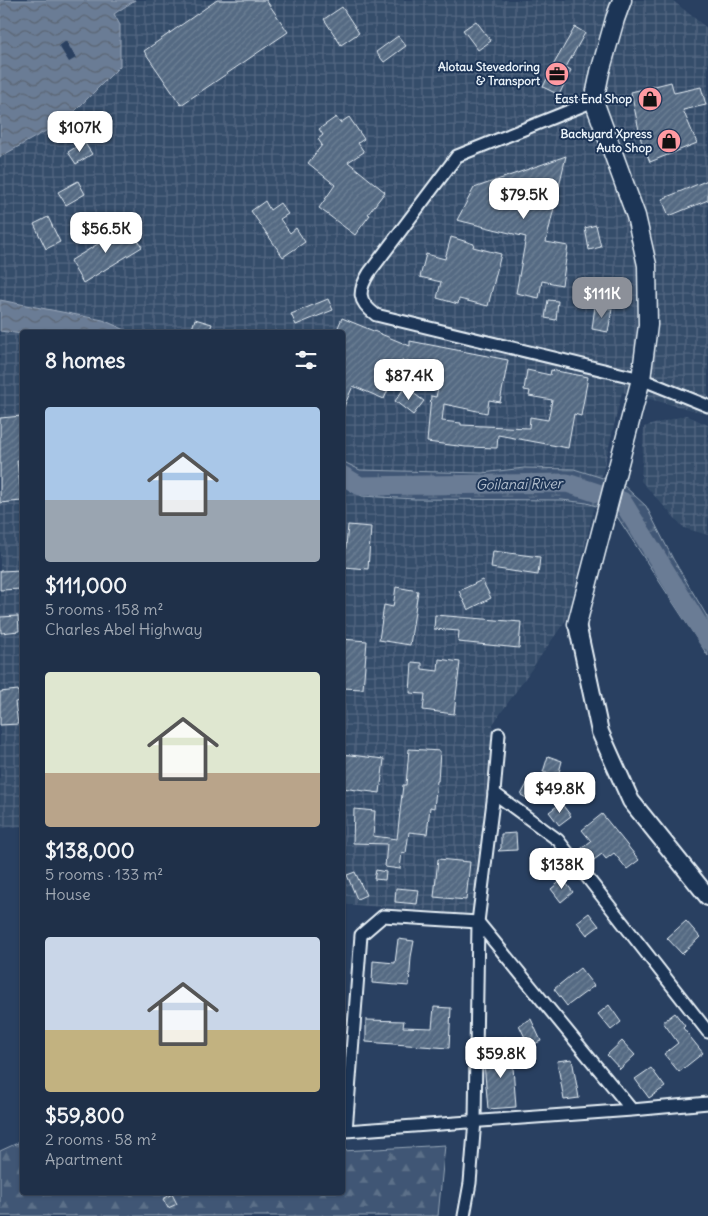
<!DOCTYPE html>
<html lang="en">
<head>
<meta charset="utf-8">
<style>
  :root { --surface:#1f3049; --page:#2c3c53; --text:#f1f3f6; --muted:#a1a9b4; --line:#3c4b61; --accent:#8c9099 }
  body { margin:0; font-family:Delius,sans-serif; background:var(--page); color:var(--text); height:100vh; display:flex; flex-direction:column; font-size:19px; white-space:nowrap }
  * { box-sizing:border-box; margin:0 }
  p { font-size:16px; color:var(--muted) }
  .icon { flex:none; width:28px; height:28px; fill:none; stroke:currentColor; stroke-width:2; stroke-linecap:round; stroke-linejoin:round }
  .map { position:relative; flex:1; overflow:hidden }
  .panel { position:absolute; left:20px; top:330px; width:325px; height:865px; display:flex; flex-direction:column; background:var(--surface); border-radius:5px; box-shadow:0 1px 4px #0004,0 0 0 1px var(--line) }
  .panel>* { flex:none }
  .price { position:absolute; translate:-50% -42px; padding:0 11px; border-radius:10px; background:#fff; color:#222; font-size:16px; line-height:32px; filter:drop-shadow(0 1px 2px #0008) }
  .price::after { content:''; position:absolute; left:50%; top:30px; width:15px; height:11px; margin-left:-8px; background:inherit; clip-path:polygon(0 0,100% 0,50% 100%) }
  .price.selected { background:var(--accent); color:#fff }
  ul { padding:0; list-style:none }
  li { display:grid; align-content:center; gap:10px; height:265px; padding:0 25px }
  li span { display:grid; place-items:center; height:155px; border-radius:5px; color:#555 }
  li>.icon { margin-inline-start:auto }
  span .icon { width:90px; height:90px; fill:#fffc; stroke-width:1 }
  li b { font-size:21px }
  h2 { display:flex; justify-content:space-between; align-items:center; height:60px; padding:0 25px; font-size:21px }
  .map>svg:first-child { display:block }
  .industrial { fill:url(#industrial-grid) }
  .forest { fill:url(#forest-firs); stroke:#94a4b6 }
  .wetland { fill:url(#wetland-marsh); stroke:#94a4b6 }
  .water { fill:url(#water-waves); stroke:#9dabbd }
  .pier { fill:#294061 }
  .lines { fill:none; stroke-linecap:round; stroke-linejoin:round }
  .river { stroke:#6b7c95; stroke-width:19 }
  .building { fill:url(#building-hatch); stroke:#e8f1f8 }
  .minor-casing { stroke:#e8f1f8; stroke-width:15 }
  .secondary-casing { stroke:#e8f1f8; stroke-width:20 }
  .primary-casing { stroke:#e8f1f8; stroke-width:21 }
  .minor { stroke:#1d3557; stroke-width:11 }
  .secondary { stroke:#1d3557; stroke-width:16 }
  .primary { stroke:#1d3557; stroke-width:18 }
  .labels { text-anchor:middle; stroke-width:4; stroke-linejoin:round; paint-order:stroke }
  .poi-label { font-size:12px; font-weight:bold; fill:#e8f1f8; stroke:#1d3557; text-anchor:end }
  .water-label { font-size:14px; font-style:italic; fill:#b6c2d0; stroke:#1d3557 }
</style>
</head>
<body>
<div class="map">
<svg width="708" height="1216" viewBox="0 0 708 1216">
  <defs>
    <pattern id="industrial-grid" width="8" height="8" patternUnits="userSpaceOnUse" patternTransform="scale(1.25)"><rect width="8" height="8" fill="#364d6b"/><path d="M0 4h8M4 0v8" fill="none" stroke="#536781"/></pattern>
    <pattern id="forest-firs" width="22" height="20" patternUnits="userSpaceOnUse" patternTransform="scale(1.25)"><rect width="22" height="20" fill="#415774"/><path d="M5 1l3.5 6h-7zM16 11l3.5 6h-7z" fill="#5c7089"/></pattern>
    <pattern id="wetland-marsh" width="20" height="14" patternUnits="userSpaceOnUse" patternTransform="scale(1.25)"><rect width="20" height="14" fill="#415774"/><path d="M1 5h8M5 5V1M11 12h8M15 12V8" fill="none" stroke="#5c7089"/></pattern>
    <pattern id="water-waves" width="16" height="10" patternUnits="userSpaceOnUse" patternTransform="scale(1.25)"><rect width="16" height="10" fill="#6b7c95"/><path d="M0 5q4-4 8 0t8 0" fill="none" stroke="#5a6573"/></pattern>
    <pattern id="building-hatch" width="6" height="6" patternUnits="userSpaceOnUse" patternTransform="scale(1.25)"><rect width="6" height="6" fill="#556a83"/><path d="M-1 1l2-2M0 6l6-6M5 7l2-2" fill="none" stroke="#6d8095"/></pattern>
  </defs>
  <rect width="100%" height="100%" fill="#294061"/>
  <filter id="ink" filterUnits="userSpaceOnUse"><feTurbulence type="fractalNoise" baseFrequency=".02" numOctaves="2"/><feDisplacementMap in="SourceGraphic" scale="10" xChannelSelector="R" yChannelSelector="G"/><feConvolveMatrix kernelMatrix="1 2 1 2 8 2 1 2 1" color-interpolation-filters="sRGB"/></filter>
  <g filter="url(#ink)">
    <g class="industrial">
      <path d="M135,0H672L708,29V414L622,392L568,617L493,724L473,914L343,904L342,332H22V826L0,828V157L67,119L114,14Z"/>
      <path d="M686,415L708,425V535L684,528L641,481L644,427Z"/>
    </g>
    <path class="forest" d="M22,1141V1192H342L343,1151L445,1145L438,1216H0V1151Z"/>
    <path class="wetland" d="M342,461L360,470L482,473L524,468L574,469L622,484L646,506L673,559L708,618V656L614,512L587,503L562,500L415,499L362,496L343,484Z"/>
    <g class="water">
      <path d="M0,0H135L114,14L120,25V66L67,119L0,157Z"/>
      <path d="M0,300L103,320L130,332H22V334L0,331Z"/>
    </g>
    <path class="pier" d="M66,41L76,58L69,62L59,46Z"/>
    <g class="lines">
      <path class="river" d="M342,475L360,486L567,483L622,501L708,640"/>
    </g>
    <g class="building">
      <path d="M217,0H266L288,32L181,105L144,51Z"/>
      <path d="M342,7L359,33L341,45L324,19Z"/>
      <path d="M476,21L491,41L478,50L463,30Z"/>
      <path d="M575,27L585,33L566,67L571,70L559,95L543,87L555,62Z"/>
      <path d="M398,36L406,46L384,62L376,52Z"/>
      <path d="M671,82L674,93L701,87L706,105L683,110L697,143L650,162L641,140L631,92Z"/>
      <path d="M336,117L340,123L349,117L364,139L358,143L364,152L348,162L385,192L368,214L370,215L355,235L319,208L335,185L308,163L322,145L318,139L323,135L319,129Z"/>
      <path d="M84,142L92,154L76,164L68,152Z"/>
      <path d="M566,156L546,242L568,246L562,285L542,281L539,298L516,293L526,237L457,220L474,188Z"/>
      <path d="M708,180V200L669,216L662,199Z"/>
      <path d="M78,181L85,194L66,205L58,192Z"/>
      <path d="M265,201L270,210L280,203L288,214L280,219L290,233L296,228L305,242L283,257L251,211Z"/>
      <path d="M48,217L60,242L46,249L34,224Z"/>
      <path d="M129,225L142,247L83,283L70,261Z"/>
      <path d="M596,225L601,247L589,250L585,228Z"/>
      <path d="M451,237L474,244L473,247L501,254L488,306L459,299L458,304L437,298L441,282L420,277L426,254L445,259Z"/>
      <path d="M328,299L333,310L296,325L291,314Z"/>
      <path d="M548,300L558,301L556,320L545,318Z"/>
      <path d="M595,306L612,309L608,332L592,329Z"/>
      <path d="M342,318L410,346V341L508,360L500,402L489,400L487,413L444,404L442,421L461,423V425L529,428L530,417L548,420L552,400L529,396L530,391L524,390L527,370L550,375L551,370L588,377L581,416L574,414L568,448L498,435L497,448L466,447L427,442L431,396L436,397L442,369L401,360L384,399L353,386L342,411V332H336Z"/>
      <path d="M195,319L212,324L209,332H191Z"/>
      <path d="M405,387L424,401L413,415L395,401Z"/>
      <path d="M22,416V461H17L22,501L0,503V418Z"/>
      <path d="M348,525L371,527L368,569L344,567Z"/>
      <path d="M493,551L540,557L538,575L491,568Z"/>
      <path d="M22,570V589L0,590V571Z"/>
      <path d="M482,580L491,598L468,610L459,591Z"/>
      <path d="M396,587L418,591L410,645L379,640L384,605L393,607Z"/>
      <path d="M435,615L521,622L519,648L458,642L459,631L434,629Z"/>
      <path d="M18,616L19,631L1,633L0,617Z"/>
      <path d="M342,639L367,641L363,689L342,688Z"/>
      <path d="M439,659L460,662L454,714L423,710L425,694L410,693L412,662L422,663V669L438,671Z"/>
      <path d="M18,690L20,701L15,702L18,724L0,725V692Z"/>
      <path d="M409,749L440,751L438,781H437L434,808L430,807L427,834L409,832L406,853L402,852L400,869L385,867L387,844L353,843L354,809L375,811L373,836L397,839L403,785H406Z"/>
      <path d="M342,754L384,759L380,793L342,788Z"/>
      <path d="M548,756L562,761L558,776L543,772Z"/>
      <path d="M528,782L543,790L535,803L521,795Z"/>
      <path d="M561,803L571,816L559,825L549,812Z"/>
      <path d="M602,814L639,860L627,869L614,853L606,859L602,854L587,865L577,852L591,841L582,830Z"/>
      <path d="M516,833L517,850L498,851L501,848V834Z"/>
      <path d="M438,859L470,862L466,900L434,897Z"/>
      <path d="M376,870L386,872L385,880L374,879Z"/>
      <path d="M355,872L366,895L357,899L347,875Z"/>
      <path d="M563,879L573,892L561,902L551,889Z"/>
      <path d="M396,888L419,890L417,904L395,902Z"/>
      <path d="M589,913L599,926L587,935L577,922Z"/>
      <path d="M686,921L700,937L682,954L667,938Z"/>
      <path d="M398,939L414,941L411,957L409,986L372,983L373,961L395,963Z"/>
      <path d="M580,968L594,986L567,1006L554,989Z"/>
      <path d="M609,1005L621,1022L611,1030L598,1014Z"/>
      <path d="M434,1007L451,1008L449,1048L366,1042V1020L404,1021L403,1027L432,1028Z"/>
      <path d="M675,1013L685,1026L683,1028L703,1053L679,1072L664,1054L678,1043L663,1022Z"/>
      <path d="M531,1019L541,1041L529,1046L519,1025Z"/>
      <path d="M506,1037L512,1054L516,1107L488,1109L484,1063L501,1061L495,1041Z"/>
      <path d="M622,1041L635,1055L620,1069L607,1055Z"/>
      <path d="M572,1059L579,1098L564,1100L557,1061Z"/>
      <path d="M651,1068L665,1087L649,1098L635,1079Z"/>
      <path d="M172,1194L177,1204L168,1208L163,1199Z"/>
    </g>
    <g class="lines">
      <g class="minor-casing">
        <g id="minor">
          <path d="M594,101L457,156L369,273C358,291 357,301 376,315L641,379L708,406"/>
          <path d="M494,793L558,840L708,1032"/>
          <path d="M632,1110L478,922L383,916L361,935L346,1131L632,1110L708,1103"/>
          <path d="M464,1216L470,1183L475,1120L478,922L494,793L499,734"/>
        </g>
      </g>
      <g class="secondary-casing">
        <path id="secondary" d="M577,624L600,732L631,801L708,897"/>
      </g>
      <g class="primary-casing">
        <path id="primary" d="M577,624L641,379L648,325L647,265L636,216L594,101L600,72L615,19L622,0"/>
      </g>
      <use href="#minor" class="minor"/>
      <use href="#secondary" class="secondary"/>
      <use href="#primary" class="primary"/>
    </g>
  </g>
  <defs>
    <g id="office-disc" transform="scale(1.25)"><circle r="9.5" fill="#ff9aa2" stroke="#1d3557"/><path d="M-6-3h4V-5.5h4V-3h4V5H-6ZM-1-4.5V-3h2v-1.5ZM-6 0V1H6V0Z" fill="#111"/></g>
    <g id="shop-disc" transform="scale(1.25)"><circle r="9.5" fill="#ff9aa2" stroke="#1d3557"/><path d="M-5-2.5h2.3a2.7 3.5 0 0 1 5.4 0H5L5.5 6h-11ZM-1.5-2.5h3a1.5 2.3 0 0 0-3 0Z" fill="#111"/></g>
  </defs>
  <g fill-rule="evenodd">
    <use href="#office-disc" x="557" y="74"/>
    <use href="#shop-disc" x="650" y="99"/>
    <use href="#shop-disc" x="669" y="141"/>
  </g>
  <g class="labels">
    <g class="poi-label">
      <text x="540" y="71">Alotau Stevedoring<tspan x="540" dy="14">&amp; Transport</tspan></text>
      <text x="632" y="103">East End Shop</text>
      <text x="652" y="138">Backyard Xpress<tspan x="652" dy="14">Auto Shop</tspan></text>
    </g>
    <g class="water-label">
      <text transform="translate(519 484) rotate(-1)" y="5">Goilanai River</text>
    </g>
  </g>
</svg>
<b class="price" style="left:80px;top:153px">$107K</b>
<b class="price" style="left:524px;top:220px">$79.5K</b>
<b class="price" style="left:106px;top:254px">$56.5K</b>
<b class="price selected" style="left:602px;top:319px">$111K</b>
<b class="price" style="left:409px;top:401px">$87.4K</b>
<b class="price" style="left:560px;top:814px">$49.8K</b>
<b class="price" style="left:562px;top:890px">$138K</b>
<b class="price" style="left:501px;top:1079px">$59.8K</b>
<section class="panel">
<h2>8 homes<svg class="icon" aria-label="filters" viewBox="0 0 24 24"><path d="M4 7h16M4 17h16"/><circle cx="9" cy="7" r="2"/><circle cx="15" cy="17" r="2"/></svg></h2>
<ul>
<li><span style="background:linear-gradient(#a9c7e8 60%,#9aa5b1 0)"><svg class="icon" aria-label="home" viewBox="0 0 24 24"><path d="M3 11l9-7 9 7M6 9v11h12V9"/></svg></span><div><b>$111,000</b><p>5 rooms · 158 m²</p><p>Charles Abel Highway</p></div></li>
<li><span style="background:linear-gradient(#dfe7d0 65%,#b9a48a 0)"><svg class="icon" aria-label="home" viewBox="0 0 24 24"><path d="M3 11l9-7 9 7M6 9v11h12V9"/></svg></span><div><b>$138,000</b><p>5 rooms · 133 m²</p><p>House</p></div></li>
<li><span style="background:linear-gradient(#c9d6e8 60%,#c2b280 0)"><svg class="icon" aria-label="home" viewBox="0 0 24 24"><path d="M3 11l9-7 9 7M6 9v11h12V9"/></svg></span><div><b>$59,800</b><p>2 rooms · 58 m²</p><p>Apartment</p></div></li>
</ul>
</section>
</div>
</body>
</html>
